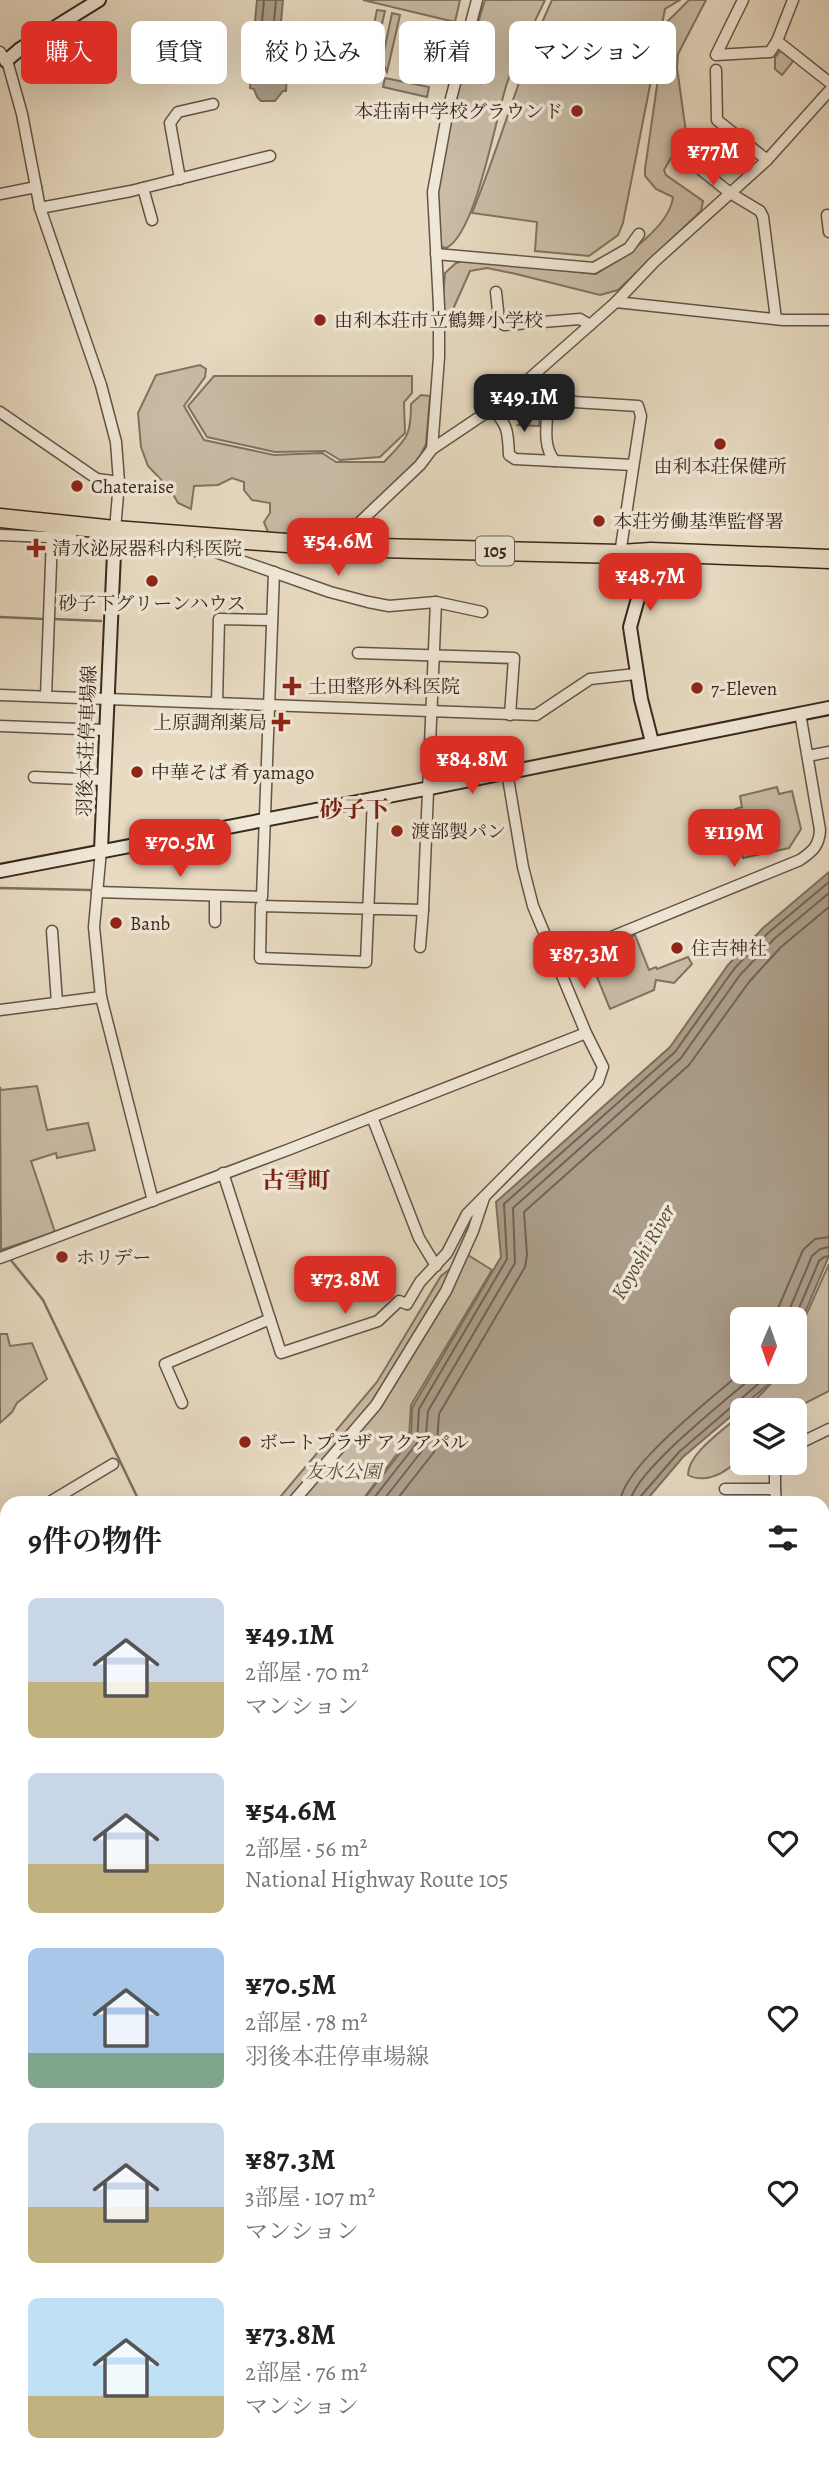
<!DOCTYPE html>
<html lang="ja">
<head>
<meta charset="utf-8">
<style>
  :root { --surface:#fff; --page:#f6f6f6; --text:#202124; --muted:#757577; --accent:#d93025 }
  body { margin:0; font-family:Alegreya,"Noto Serif JP",serif; background:var(--page); color:var(--text); height:100vh; display:flex; flex-direction:column; font-size:26px; white-space:nowrap }
  * { box-sizing:border-box; margin:0 }
  p { font-size:23px; color:var(--muted) }
  .icon { flex:none; width:38px; height:38px; fill:none; stroke:currentColor; stroke-width:2; stroke-linecap:round; stroke-linejoin:round }
  .map { position:relative; flex:1; overflow:hidden }
  .sheet { position:absolute; left:0px; top:1496px; width:830px; height:975px; display:flex; flex-direction:column; background:var(--surface); border-radius:21px 21px 0 0; box-shadow:0 7px 28px #0002 }
  .sheet>* { flex:none }
  .banner { position:absolute; left:21px; top:21px; width:788px; height:63px; display:flex; gap:14px }
  .needle { width:46px; rotate:182deg }
  .fabs { position:absolute; left:730px; top:1307px; display:grid; gap:14px }
  .fabs a { display:grid; place-items:center; width:77px; height:77px; border-radius:10px; background:var(--surface); box-shadow:0 7px 28px #0002; font-size:35px }
  .price { position:absolute; translate:-50% -60px; padding:0 16px; border-radius:14px; background:var(--accent); color:#fff; font-size:23px; line-height:46px; filter:drop-shadow(0 2px 4px #0008) }
  .price::after { content:''; position:absolute; left:50%; top:42px; width:21px; height:16px; margin-left:-10px; background:inherit; clip-path:polygon(0 0,100% 0,50% 100%) }
  .price.current { background:#222; color:#fff }
  ul { padding:0; list-style:none }
  li { display:flex; align-items:center; gap:21px; height:175px; padding:0 28px }
  li span { display:grid; place-items:center; flex:none; width:196px; height:140px; border-radius:10px; color:#555 }
  li>.icon { margin-inline-start:auto }
  span .icon { width:84px; height:84px; fill:#fffc; stroke-width:1 }
  li b { font-size:30px }
  h2 { display:flex; justify-content:space-between; align-items:center; height:84px; padding:0 28px; font-size:30px }
  .chip { padding:0 24px; border-radius:10px; background:var(--surface); box-shadow:0 7px 28px #0002; font-size:24px; line-height:63px }
  .chip.current { background:var(--accent); color:#fff }
  .map>svg:first-child { display:block }
  .green { fill:#cabca6; stroke:#817262; stroke-width:2 }
  .water { fill:#ac9e8a; stroke:#7e6e5e; stroke-width:2 }
  .lines { fill:none; stroke-linecap:round; stroke-linejoin:round }
  .shore { stroke:#726254; stroke-width:2 }
  .stream { stroke:#7e6e5e; stroke-width:2.5 }
  .street-casing { stroke:#645446; stroke-width:13 }
  .secondary-casing { stroke:#38271d; stroke-width:16 }
  .highway-casing { stroke:#38271d; stroke-width:21 }
  .street { stroke:#f0e8d7; stroke-width:10 }
  .secondary { stroke:#f0e8d7; stroke-width:12 }
  .highway { stroke:#e8dbc2; stroke-width:18 }
  .poi-dot { fill:#8f2418; stroke:#f0e8d7; stroke-width:2.5 }
  .labels { text-anchor:middle; stroke-width:7; stroke-linejoin:round; paint-order:stroke }
  .shield { fill:#f0e8d7; stroke:#6f6155; stroke-width:2 }
  .shield-label { font-size:18px; font-weight:bold; fill:#38271d }
  .poi-label { font-size:19px; fill:#38271d; stroke:#f0e8d7; text-anchor:start }
  .street-label { font-size:19px; fill:#38271d; stroke:#f0e8d7 }
  .park-label { font-size:19px; font-style:italic; fill:#5c4c3f; stroke:#f0e8d7 }
  .water-label { font-size:21px; font-style:italic; fill:#5b4b3e; stroke:#f0e8d7 }
  .quarter-label { font-size:23px; font-weight:bold; fill:#7a1f14; stroke:#f0e8d7 }
</style>
</head>
<body>
<div class="map">
<svg width="829" height="2470" viewBox="0 0 829 2470">
  <rect width="100%" height="100%" fill="#e8dbc2"/>
  <filter id="stains"><feTurbulence type="fractalNoise" baseFrequency=".00286" numOctaves="4"/><feColorMatrix values="0 0 0 0 .2 0 0 0 0 .09 0 0 0 0 .02 0 0 0 .5 -.17"/></filter>
  <radialGradient id="worn" r=".72"><stop offset=".6" stop-color="#630" stop-opacity="0"/><stop offset="1" stop-color="#630" stop-opacity=".3"/></radialGradient>
  <g class="green">
    <path d="M363,0H460L455,22Z"/>
    <path d="M485,0H545C532,28 517,54 507,83C496,116 476,235 446,248L440,246L436,195L451,112Z"/>
    <path d="M552,0H680L665,9L623,223L618,235L589,256L535,251L537,222L472,213C501,143 520,69 552,0Z"/>
    <path d="M689,0H706L678,54L677,68L686,132L664,170L666,175L703,201L701,211L618,290L600,295L516,274L487,268L470,271L450,316L445,317L442,308L445,273L456,263L468,260L596,274C622,257 669,229 673,197L656,189L645,176V169L666,23Z"/>
    <path d="M377,10L385,11L374,58L364,71Z"/>
    <path d="M392,13L400,15L387,72L382,61Z"/>
    <path d="M781,50L794,60L782,75L775,69V57Z"/>
    <path d="M322,65L363,74L362,81L321,73Z"/>
    <path d="M385,78L429,87L427,97L383,87Z"/>
    <path d="M200,365L206,369L205,377L184,406L204,440L274,455L322,453L336,462H384C407,438 411,437 411,404L421,395L430,396L426,444L421,454L412,467L343,538L275,537L268,532L264,522L270,513V503L252,500L244,490V482L232,478L218,485L194,486L191,509L178,503L170,489L148,466L141,447L138,413L156,375Z"/>
    <path d="M214,376H412V393L404,402L405,433L380,457L340,460L325,451L275,452L207,437L188,406Z"/>
    <path d="M540,407L539,426L518,425Z"/>
    <path d="M777,787L779,794L792,791L801,829L789,848L743,858L739,841L730,842L725,818L730,817L735,809L742,807L740,796Z"/>
    <path d="M635,935L649,970L656,967L657,969L688,957L692,964L674,983L656,980L654,990L610,1009L588,955Z"/>
    <path d="M37,1086L47,1130L88,1123L95,1150L57,1158L56,1153L31,1161L55,1232L1,1250L0,1087L1,1090Z"/>
    <path d="M468,1255L492,1270L411,1405L409,1438L360,1503H275L377,1382L441,1276Z"/>
    <path d="M829,1264V1391L792,1410H745L770,1385L777,1372H794L795,1340Z"/>
    <path d="M0,1334H7L10,1346L32,1343L47,1379L17,1403L12,1412L0,1423Z"/>
    <path d="M742,1413C742,1424 744,1437 742,1448C739,1468 707,1486 688,1475C688,1452 726,1429 742,1413Z"/>
    <path d="M7,1749V1865L0,1868V1752Z"/>
    <path d="M829,2119V2245L823,2243L822,2135Z"/>
    <path d="M823,2272L829,2274V2470H643L647,2464H822Z"/>
    <path d="M7,2420V2464H17L13,2470H0V2431Z"/>
  </g>
  <g class="water">
    <path d="M257,0H283L277,65L251,63Z"/>
    <path d="M251,71L287,75L286,91H283L275,101H261L257,97L254,89L250,88Z"/>
    <path d="M829,872V1256L795,1336L794,1320H742V1372H775L770,1383L683,1457L644,1503H361L411,1439L412,1408L501,1257L496,1202L670,1047L728,965L763,928Z"/>
    <path d="M7,1874V2171L0,2170V1875Z"/>
  </g>
  <g class="lines">
    <g class="shore">
      <path d="M264,0L259,54L261,56L268,57L271,54L276,0"/>
      <path d="M773,1320L803,1250L815,1239L829,1237"/>
      <path d="M785,1320L812,1256L820,1249L829,1247"/>
      <path d="M794,1320L819,1261L824,1257L829,1256"/>
      <path d="M370,1503L417,1443L419,1409L507,1259L504,1204L675,1052L734,969L768,933L829,882"/>
      <path d="M381,1503L425,1447L428,1411L515,1263L513,1208L681,1058L740,975L774,939L829,893"/>
      <path d="M394,1503L434,1452L437,1443L439,1414L525,1267L527,1255L524,1212L689,1065L749,982L781,947L829,907"/>
      <path d="M620,1503C621,1468 714,1396 742,1372"/>
      <path d="M630,1503C632,1472 732,1396 758,1372"/>
      <path d="M639,1503L641,1496L679,1452L764,1379L767,1372"/>
    </g>
    <g class="stream">
      <path d="M0,617L45,619"/>
      <path d="M53,619L101,621"/>
      <path d="M0,888L90,890"/>
      <path d="M10,1259L43,1300L140,1503"/>
      <path d="M0,1701L7,1704"/>
    </g>
    <g class="street-casing">
      <g id="street">
        <path d="M743,0L716,55L770,52L777,41"/>
        <path d="M793,0L777,41L829,82"/>
        <path d="M0,52L8,64L22,114L40,208L101,385L116,442L119,482L115,530"/>
        <path d="M716,70L717,120L767,160"/>
        <path d="M694,164L730,193L760,211L763,217L776,319"/>
        <path d="M180,179L170,123L178,112L213,104"/>
        <path d="M143,188L152,220"/>
        <path d="M0,194L36,187"/>
        <path d="M40,208L131,191L270,156"/>
        <path d="M827,215L829,232"/>
        <path d="M436,254L594,268L629,248L639,234"/>
        <path d="M496,292L499,320L504,325L580,319L590,325"/>
        <path d="M616,302L783,320H829"/>
        <path d="M492,408C508,426 508,431 509,455L515,459L555,461"/>
        <path d="M0,412L97,479L119,482"/>
        <path d="M432,449L439,357V306L433,192L448,110L477,0"/>
        <path d="M0,535L72,538"/>
        <path d="M339,547L358,524L420,465L432,449L490,410L530,378L616,302L654,262L767,160L829,91"/>
        <path d="M195,551L210,550L330,592L368,602L389,606L436,602L482,612"/>
        <path d="M620,554L641,416L638,406L558,401L548,405C547,423 542,447 555,461L633,465"/>
        <path d="M358,653L514,658L510,715"/>
        <path d="M0,695L536,715L590,679L636,674"/>
        <path d="M46,696L52,537"/>
        <path d="M217,703L219,619L272,620"/>
        <path d="M0,726L106,730"/>
        <path d="M808,756L829,752"/>
        <path d="M34,777L104,780"/>
        <path d="M373,798L366,962L260,958L261,906L423,910L420,947"/>
        <path d="M101,850L94,927L101,997L153,1201"/>
        <path d="M97,892L262,897L274,572"/>
        <path d="M423,910L436,602"/>
        <path d="M215,922V896"/>
        <path d="M52,931L57,1003"/>
        <path d="M555,960L800,860C813,851 819,846 820,830L800,713"/>
        <path d="M0,1010L101,997"/>
        <path d="M372,1117L419,1238L436,1266"/>
        <path d="M0,1258L290,1149L586,1033"/>
        <path d="M270,1319L281,1353L378,1321L399,1301L407,1304L420,1282L447,1253L467,1214L598,1082L603,1067L586,1033L533,906L523,867L507,772"/>
        <path d="M182,1403L165,1364L270,1319L223,1173"/>
        <path d="M794,1446L829,1429"/>
        <path d="M725,1489H775L776,1503"/>
        <path d="M775,1489V1463"/>
        <path d="M48,1503L113,1464"/>
        <path d="M292,1503L376,1405L446,1291L473,1231L484,1198"/>
        <path d="M822,1521L829,1522"/>
        <path d="M0,1532L7,1528"/>
        <path d="M822,1669L829,1675"/>
        <path d="M828,1752L829,1778"/>
        <path d="M0,1775L7,1772"/>
        <path d="M0,2221L7,2222"/>
        <path d="M296,2470L298,2464"/>
        <path d="M532,2470L536,2464"/>
        <path d="M619,2470L623,2464"/>
      </g>
    </g>
    <g class="secondary-casing">
      <g id="secondary">
        <path d="M6,61L20,49L99,0"/>
        <path d="M651,552L630,627L641,699L652,742"/>
        <path d="M101,850L115,530"/>
        <path d="M0,871L430,788L829,708"/>
        <path d="M822,1947H829"/>
        <path d="M822,2099L829,2078"/>
        <path d="M822,2253L829,2255"/>
        <path d="M634,2470L638,2464"/>
      </g>
    </g>
    <g class="highway-casing">
      <path id="highway" d="M0,518L115,530L339,547L620,554L651,552L829,559"/>
    </g>
    <use href="#street" class="street"/>
    <use href="#secondary" class="secondary"/>
    <use href="#highway" class="highway"/>
  </g>
  <g class="poi-dot">
    <circle cx="577" cy="111" r="7"/>
    <circle cx="320" cy="320" r="7"/>
    <circle cx="720" cy="444" r="7"/>
    <circle cx="77" cy="486" r="7"/>
    <circle cx="599" cy="521" r="7"/>
    <path d="M32.5 537.5h7v7h7v7h-7v7h-7v-7h-7v-7h7z"/>
    <circle cx="152" cy="581" r="7"/>
    <path d="M288.5 675.5h7v7h7v7h-7v7h-7v-7h-7v-7h7z"/>
    <circle cx="697" cy="688" r="7"/>
    <path d="M277.5 711.5h7v7h7v7h-7v7h-7v-7h-7v-7h7z"/>
    <circle cx="137" cy="772" r="7"/>
    <circle cx="397" cy="831" r="7"/>
    <circle cx="116" cy="923" r="7"/>
    <circle cx="677" cy="948" r="7"/>
    <circle cx="62" cy="1257" r="7"/>
    <circle cx="245" cy="1442" r="7"/>
  </g>
  <g class="labels">
    <rect class="shield" x="476" y="536.5" width="38" height="29" rx="5"/>
    <g class="shield-label">
      <text x="495" y="557">105</text>
    </g>
    <g class="poi-label">
      <text x="563" y="118" text-anchor="end">本荘南中学校グラウンド</text>
      <text x="334" y="327">由利本荘市立鶴舞小学校</text>
      <text x="720" y="473" text-anchor="middle">由利本荘保健所</text>
      <text x="91" y="493">Chateraise</text>
      <text x="613" y="528">本荘労働基準監督署</text>
      <text x="52" y="555">清水泌尿器科内科医院</text>
      <text x="152" y="610" text-anchor="middle">砂子下グリーンハウス</text>
      <text x="308" y="693">土田整形外科医院</text>
      <text x="711" y="695">7-Eleven</text>
      <text x="267" y="729" text-anchor="end">上原調剤薬局</text>
      <text x="151" y="779">中華そば 肴 yamago</text>
      <text x="411" y="838">渡部製パン</text>
      <text x="130" y="930">Banb</text>
      <text x="691" y="955">住吉神社</text>
      <text x="76" y="1264">ホリデー</text>
      <text x="259" y="1449">ボートプラザ アクアパル</text>
    </g>
    <g class="street-label">
      <text transform="translate(86 741) rotate(-88)" y="7">羽後本荘停車場線</text>
    </g>
    <g class="park-label">
      <text x="343" y="1478">友水公園</text>
    </g>
    <g class="water-label">
      <text transform="translate(643 1252) rotate(-60)" y="7">Koyoshi River</text>
    </g>
    <g class="quarter-label">
      <text x="354" y="817">砂子下</text>
      <text x="296" y="1188">古雪町</text>
    </g>
  </g>
  <rect width="100%" height="100%" filter="url(#stains)"/>
  <rect width="100%" height="100%" fill="url(#worn)"/>
</svg>
<div class="fabs">
<a><svg class="needle" viewBox="-14 -14 28 28"><path d="M0-13l5 13h-10z" fill="#e53935"/><path d="M0 13l5-13h-10z" fill="#757577"/></svg></a>
<a><svg class="icon" aria-label="layers" viewBox="0 0 24 24"><path d="M12 4l9 5-9 5-9-5zM3 14l9 5 9-5"/></svg></a>
</div>
<b class="price" style="left:713px;top:188px">¥77M</b>
<b class="price current" style="left:524px;top:434px">¥49.1M</b>
<b class="price" style="left:338px;top:578px">¥54.6M</b>
<b class="price" style="left:650px;top:613px">¥48.7M</b>
<b class="price" style="left:472px;top:796px">¥84.8M</b>
<b class="price" style="left:734px;top:869px">¥119M</b>
<b class="price" style="left:180px;top:879px">¥70.5M</b>
<b class="price" style="left:584px;top:991px">¥87.3M</b>
<b class="price" style="left:345px;top:1316px">¥73.8M</b>
<div class="banner">
<a class="chip current">購入</a>
<a class="chip">賃貸</a>
<a class="chip">絞り込み</a>
<a class="chip">新着</a>
<a class="chip">マンション</a>
</div>
<section class="sheet">
<h2>9件の物件<svg class="icon" aria-label="filters" viewBox="0 0 24 24"><path d="M4 7h16M4 17h16"/><circle cx="9" cy="7" r="2"/><circle cx="15" cy="17" r="2"/></svg></h2>
<ul>
<li><span style="background:linear-gradient(#c9d6e8 60%,#c2b280 0)"><svg class="icon" aria-label="home" viewBox="0 0 24 24"><path d="M3 11l9-7 9 7M6 9v11h12V9"/></svg></span><div><b>¥49.1M</b><p>2部屋 · 70 m²</p><p>マンション</p></div><svg class="icon" aria-label="heart" viewBox="0 0 24 24"><path d="M12 20l-8-8c-3-5 5-10 8-4 3-6 11-1 8 4z"/></svg></li>
<li><span style="background:linear-gradient(#c9d6e8 65%,#c2b280 0)"><svg class="icon" aria-label="home" viewBox="0 0 24 24"><path d="M3 11l9-7 9 7M6 9v11h12V9"/></svg></span><div><b>¥54.6M</b><p>2部屋 · 56 m²</p><p>National Highway Route 105</p></div><svg class="icon" aria-label="heart" viewBox="0 0 24 24"><path d="M12 20l-8-8c-3-5 5-10 8-4 3-6 11-1 8 4z"/></svg></li>
<li><span style="background:linear-gradient(#a9c7e8 75%,#7fa58c 0)"><svg class="icon" aria-label="home" viewBox="0 0 24 24"><path d="M3 11l9-7 9 7M6 9v11h12V9"/></svg></span><div><b>¥70.5M</b><p>2部屋 · 78 m²</p><p>羽後本荘停車場線</p></div><svg class="icon" aria-label="heart" viewBox="0 0 24 24"><path d="M12 20l-8-8c-3-5 5-10 8-4 3-6 11-1 8 4z"/></svg></li>
<li><span style="background:linear-gradient(#c9d6e8 60%,#c2b280 0)"><svg class="icon" aria-label="home" viewBox="0 0 24 24"><path d="M3 11l9-7 9 7M6 9v11h12V9"/></svg></span><div><b>¥87.3M</b><p>3部屋 · 107 m²</p><p>マンション</p></div><svg class="icon" aria-label="heart" viewBox="0 0 24 24"><path d="M12 20l-8-8c-3-5 5-10 8-4 3-6 11-1 8 4z"/></svg></li>
<li><span style="background:linear-gradient(#bfe0f5 70%,#c2b280 0)"><svg class="icon" aria-label="home" viewBox="0 0 24 24"><path d="M3 11l9-7 9 7M6 9v11h12V9"/></svg></span><div><b>¥73.8M</b><p>2部屋 · 76 m²</p><p>マンション</p></div><svg class="icon" aria-label="heart" viewBox="0 0 24 24"><path d="M12 20l-8-8c-3-5 5-10 8-4 3-6 11-1 8 4z"/></svg></li>
</ul>
</section>
</div>
</body>
</html>
